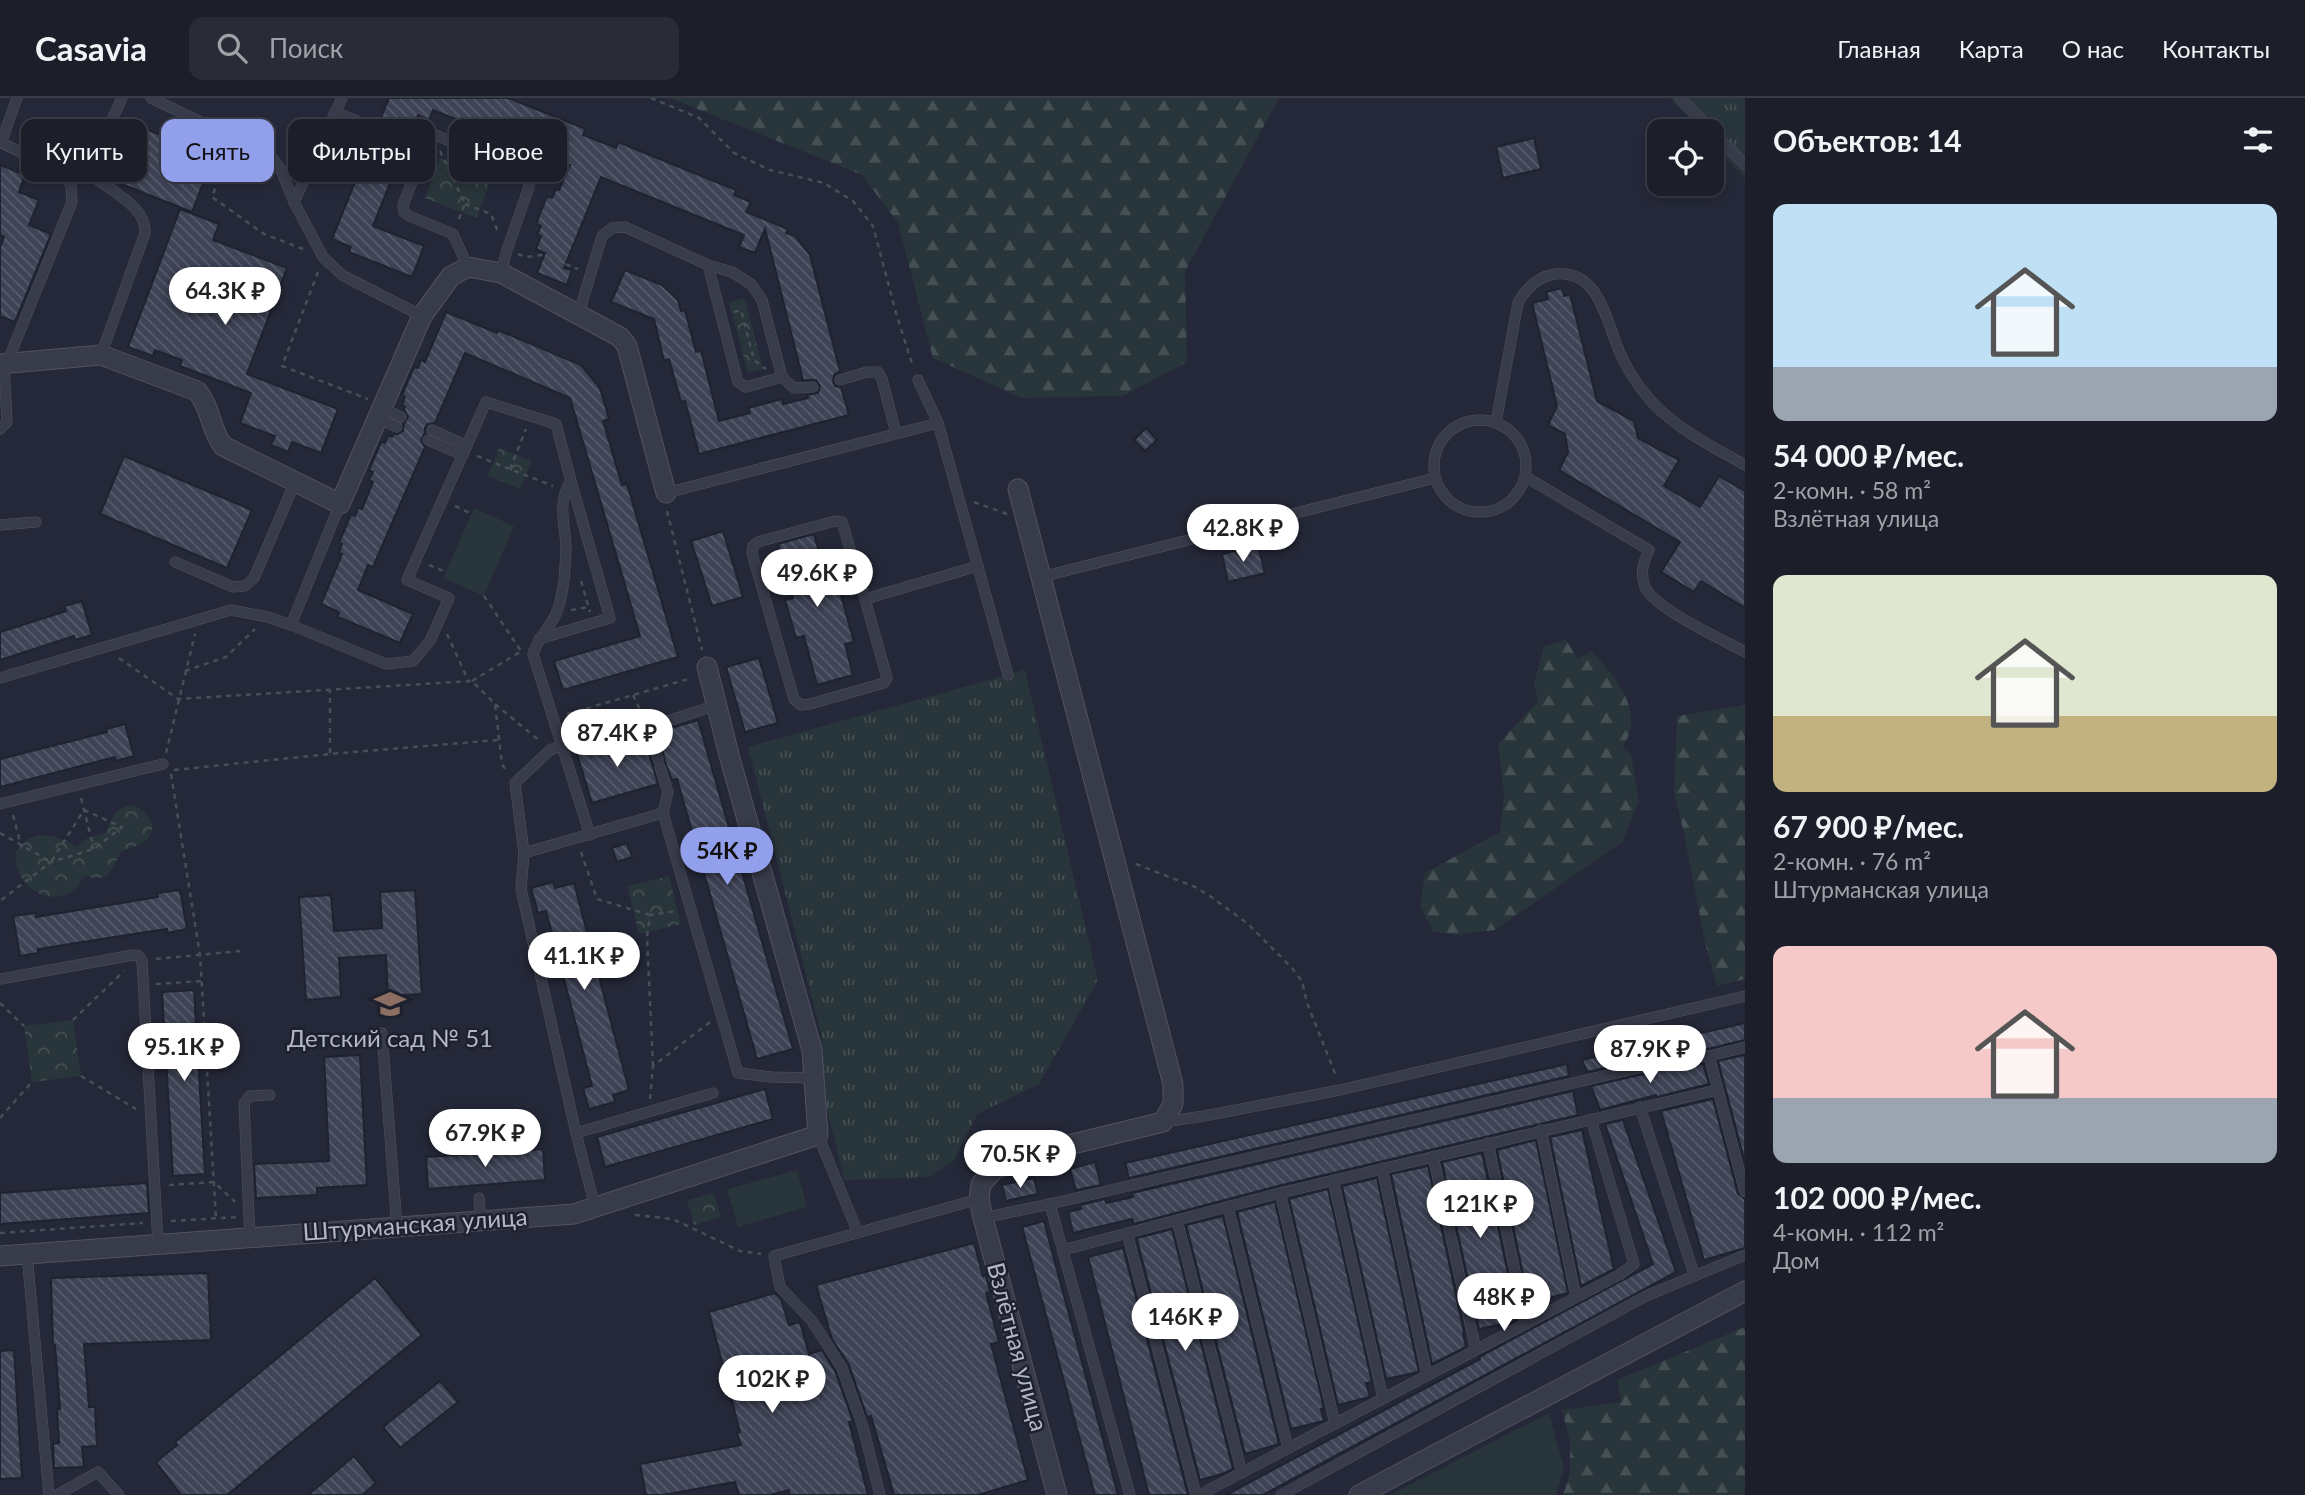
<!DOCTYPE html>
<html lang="ru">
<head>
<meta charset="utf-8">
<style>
  :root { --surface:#1c1e2a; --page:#292b36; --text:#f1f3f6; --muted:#a0a2a8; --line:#3a3c47; --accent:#929feb }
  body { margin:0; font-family:Lato,sans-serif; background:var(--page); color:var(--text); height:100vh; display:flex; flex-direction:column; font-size:26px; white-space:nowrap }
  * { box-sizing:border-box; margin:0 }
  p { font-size:23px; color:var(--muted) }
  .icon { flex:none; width:38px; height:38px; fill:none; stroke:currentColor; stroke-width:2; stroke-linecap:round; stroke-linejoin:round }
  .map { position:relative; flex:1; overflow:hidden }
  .sheet { display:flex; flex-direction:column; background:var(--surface); width:560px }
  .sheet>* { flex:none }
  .top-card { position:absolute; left:21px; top:21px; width:665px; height:63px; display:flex; gap:14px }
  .fabs { position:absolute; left:1647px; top:21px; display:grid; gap:14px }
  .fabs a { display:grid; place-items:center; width:77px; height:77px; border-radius:14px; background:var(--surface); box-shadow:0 4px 10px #0003,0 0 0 2px var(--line); font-size:35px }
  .price { position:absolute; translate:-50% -60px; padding:0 16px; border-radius:24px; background:#fff; color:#222; font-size:23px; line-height:46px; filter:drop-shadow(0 2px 4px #0008) }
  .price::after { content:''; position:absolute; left:50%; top:42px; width:21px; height:16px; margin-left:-10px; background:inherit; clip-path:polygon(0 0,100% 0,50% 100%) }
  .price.selected { background:var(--accent); color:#111 }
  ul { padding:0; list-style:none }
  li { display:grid; align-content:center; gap:14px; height:371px; padding:0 28px }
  li span { display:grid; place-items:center; height:217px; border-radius:14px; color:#555 }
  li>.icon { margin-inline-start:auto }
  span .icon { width:126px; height:126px; fill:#fffc; stroke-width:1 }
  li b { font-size:30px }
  h2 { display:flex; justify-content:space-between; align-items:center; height:84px; padding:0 28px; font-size:30px }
  .tag { padding:0 24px; border-radius:14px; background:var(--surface); box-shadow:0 4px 10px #0003,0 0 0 2px var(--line); font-size:24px; line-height:63px }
  .tag.selected { background:var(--accent); color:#111 }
  header { display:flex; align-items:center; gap:42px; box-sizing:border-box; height:98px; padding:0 35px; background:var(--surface); border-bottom:2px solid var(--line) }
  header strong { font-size:33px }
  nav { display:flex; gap:38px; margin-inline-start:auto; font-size:24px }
  .search { width:490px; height:63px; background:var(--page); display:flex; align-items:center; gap:18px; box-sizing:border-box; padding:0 24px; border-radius:14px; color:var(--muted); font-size:26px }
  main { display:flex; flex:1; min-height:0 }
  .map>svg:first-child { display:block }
  .grass { fill:url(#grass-tufts) }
  .forest { fill:url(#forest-firs) }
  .park { fill:url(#park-crowns) }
  .garden { fill:#28353a }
  .building { fill:url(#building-back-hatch); stroke:#1f222f; stroke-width:2 }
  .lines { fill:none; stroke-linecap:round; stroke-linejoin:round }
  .lane-casing { stroke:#505361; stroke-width:11 }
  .street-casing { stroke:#505361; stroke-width:21 }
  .path { stroke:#445056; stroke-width:2.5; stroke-dasharray:5 5; stroke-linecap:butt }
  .lane { stroke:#383b49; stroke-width:10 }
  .street { stroke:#383b49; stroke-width:19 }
  .labels { text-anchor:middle; stroke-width:5; stroke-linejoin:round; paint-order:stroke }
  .poi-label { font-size:24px; fill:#b3b6c4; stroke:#1d202d }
  .street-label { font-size:24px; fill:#b3b6c4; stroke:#1d202d }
</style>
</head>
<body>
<header>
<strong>Casavia</strong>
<div class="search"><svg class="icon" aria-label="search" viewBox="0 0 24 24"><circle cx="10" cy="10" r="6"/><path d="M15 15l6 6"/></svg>Поиск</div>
<nav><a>Главная</a><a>Карта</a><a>О нас</a><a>Контакты</a></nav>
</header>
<main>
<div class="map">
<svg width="1745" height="1397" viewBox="0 0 1745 1397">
  <defs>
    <pattern id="grass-tufts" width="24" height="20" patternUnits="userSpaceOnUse" patternTransform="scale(1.75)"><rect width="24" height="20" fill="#28353a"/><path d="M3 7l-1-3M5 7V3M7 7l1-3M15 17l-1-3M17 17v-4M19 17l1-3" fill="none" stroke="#455055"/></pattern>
    <pattern id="forest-firs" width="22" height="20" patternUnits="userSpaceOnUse" patternTransform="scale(1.75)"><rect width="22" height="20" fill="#28353a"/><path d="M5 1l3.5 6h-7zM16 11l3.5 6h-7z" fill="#455055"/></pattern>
    <pattern id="park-crowns" width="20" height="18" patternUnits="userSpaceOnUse" patternTransform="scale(1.75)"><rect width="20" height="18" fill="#28353a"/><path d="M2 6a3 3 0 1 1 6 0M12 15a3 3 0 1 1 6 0" fill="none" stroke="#455055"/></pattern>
    <pattern id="building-back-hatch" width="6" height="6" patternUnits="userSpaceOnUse" patternTransform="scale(1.75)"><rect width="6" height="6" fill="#3e4355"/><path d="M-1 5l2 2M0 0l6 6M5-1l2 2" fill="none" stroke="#585c6c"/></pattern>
  </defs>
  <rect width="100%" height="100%" fill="#252838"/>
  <g class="grass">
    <path d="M1670,0H1745V80L1712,45V33H1701Z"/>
    <path d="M1025,572L1098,882L1039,986L977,1016L955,1061L930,1079L844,1082L825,1002L821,935L748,649Z"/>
  </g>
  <g class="forest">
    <path d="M670,0H1279L1185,173L1187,264L1123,298L1022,300L933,260L898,125L862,77Z"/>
    <path d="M1566,542L1578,561L1591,553C1611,574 1637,602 1630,633C1629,638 1625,644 1623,649L1631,656L1639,703L1622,744L1495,832L1455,837L1433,833L1420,808L1425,775L1500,734L1504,696L1498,646L1538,603L1534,586L1544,548Z"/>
    <path d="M1745,607V881L1717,888L1705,845L1684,735L1674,695L1677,618Z"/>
    <path d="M1745,1229V1397H1563L1570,1376V1343L1562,1312L1621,1304L1617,1282Z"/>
  </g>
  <g class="park">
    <path d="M440,60L492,80L476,120L425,100Z"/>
    <path d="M745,200L763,271L748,275L729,204Z"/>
    <path d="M499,350L532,363L520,391L488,378Z"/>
    <path d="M132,707C149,712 162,731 143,745C137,749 128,750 122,753C110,771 111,786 85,778C81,782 78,789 74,792C54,807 26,795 18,772C16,767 16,760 15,755C32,729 54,736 77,749L86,741L105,735C114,719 112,711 132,707Z"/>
    <path d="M669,778L681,826L639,836L627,788Z"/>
    <path d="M73,922L81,978L32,984L24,928Z"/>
    <path d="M714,1095L721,1119L694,1127L687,1102Z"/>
  </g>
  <g class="garden">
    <path d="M474,410L514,428L484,498L443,480Z"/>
    <path d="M797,1072L807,1109L738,1129L727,1091Z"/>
    <path d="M1549,1315L1564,1370L1556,1397H1390Z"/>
  </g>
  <g class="building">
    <path d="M389,0H508L586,31L583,37L616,50L618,44L736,92L734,97L751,104L746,114L788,131L786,135L795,138L810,157L840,273L834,277L833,283L835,288L841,289L849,317L699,356L685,303L681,304L669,261L664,263L654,221L611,204L625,172L662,187L678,202L681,213L685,212L696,254L701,252L719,323L750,315L748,310L782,301L783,306L808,300L807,297L818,295L820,288L816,282H803L765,131L755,155L739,149L744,137L601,79L564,170L572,172L567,187L537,175L545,155L536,151L541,138L537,136L541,128L536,126L547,98L552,100L556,91L559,92L570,67L433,12L429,22L418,17L410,36H405L400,40V45L404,50L373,128L424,148L412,179L349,154L351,149L332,141L355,84L351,82L355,74L350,72L362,43L366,45L370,36L377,38L384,34V29L379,24Z"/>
    <path d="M132,26L214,57L192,114L111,82Z"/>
    <path d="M1534,40L1541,71L1503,80L1496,49Z"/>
    <path d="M0,67L25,77L19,94L39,102L29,127L51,136L15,224L0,218V150L4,139L0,137Z"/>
    <path d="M180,111L219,126L213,142L287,170L247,276L338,311L321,355L292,344L288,354L271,347L275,338L240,325L251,295L180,268L182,262L155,252L153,258L128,249Z"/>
    <path d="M1562,190L1564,198L1570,196L1597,303L1634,323L1638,340L1679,362L1664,388L1700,409L1719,378L1745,393V510L1701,483L1694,494L1661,474L1680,444L1559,372L1568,354L1565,336L1548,327L1557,308L1532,205L1548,201L1546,194Z"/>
    <path d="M446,214L497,235L498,232L581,267L600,290L609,321L603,323L622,387L627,386L678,559L563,592L554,563L640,538L570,300L465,255L435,325L428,326L425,330V335L421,342L425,349L373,469L368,467L358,492L413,516L400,545L338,519L339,514L321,506L342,456L339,455L342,446L339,445L351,416L355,418L358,410L362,411L373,384L369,382L373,374L369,372L381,344L385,345L388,337L392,339L394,336H398L403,333L404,326L408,319L404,312L405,309L402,307L405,299L402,297L414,269L418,270L421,262L425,264Z"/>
    <path d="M1146,330L1157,342L1145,353L1134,342Z"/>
    <path d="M124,358L252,412L227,470L100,416Z"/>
    <path d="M723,433L743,499L712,508L691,443Z"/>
    <path d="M814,436L824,472L833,469L854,544L845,546L853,577L817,587L804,538L796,540L785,502L793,500L778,446Z"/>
    <path d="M1258,447L1265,475L1228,484L1222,456Z"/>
    <path d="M82,503L92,537L75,542L74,538L0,562V534L66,513L64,508Z"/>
    <path d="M759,560L778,625L745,634L726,569Z"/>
    <path d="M698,622L793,951L757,961L677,681L672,682L665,664L658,634Z"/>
    <path d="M125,626L134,658L116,663L115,659L0,689V661L107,634L106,631Z"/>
    <path d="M638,639V641L644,639L658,686L592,705L576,653Z"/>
    <path d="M627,745L632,759L617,764L612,750Z"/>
    <path d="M553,784L555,790L574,785L629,992L613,997L615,1004L589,1011L583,990L592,988L546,813L538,815L531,790Z"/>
    <path d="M180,792L187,831L167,835V831L121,838L38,851V855L20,858L13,818L36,815V819L158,799L157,795Z"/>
    <path d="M415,792L422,896L388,898L386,857L339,860L341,899L306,902L299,799L331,797L334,833L382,830L380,794Z"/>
    <path d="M194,892L205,1076L173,1078L162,894Z"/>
    <path d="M1745,925V942L1708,951L1676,954L1587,974L1582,962Z"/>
    <path d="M360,957L367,1087L317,1090V1097L256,1100L254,1066L329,1063L324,959Z"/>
    <path d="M1745,957V1065L1718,963Z"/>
    <path d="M1567,966L1569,978L1129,1080L1125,1065Z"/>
    <path d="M1703,966L1709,986L1657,999L1656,997L1600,1012L1591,988L1678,968Z"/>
    <path d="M765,991L773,1021L605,1069L597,1039Z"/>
    <path d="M1573,993L1578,1017L1278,1088L1134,1126L1132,1121L1073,1135L1068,1114L1081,1111L1080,1107L1105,1101L1106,1105L1133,1099L1132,1095Z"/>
    <path d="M1713,1001L1738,1096L1745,1101V1150L1704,1162L1661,1013Z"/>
    <path d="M1623,1022L1676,1174L1263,1397H1226L1480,1261L1479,1259L1653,1166L1605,1026Z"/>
    <path d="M1582,1032L1614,1171L1581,1188L1550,1039Z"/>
    <path d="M1536,1042L1568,1195L1529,1205L1497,1052Z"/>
    <path d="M543,1051L545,1082L428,1091L426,1059Z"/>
    <path d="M1482,1055L1515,1208L1511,1209L1515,1223L1479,1231L1442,1064Z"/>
    <path d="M1095,1064L1101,1087L1076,1092L1070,1071Z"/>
    <path d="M1428,1068L1464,1234L1463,1235L1466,1249L1432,1266L1391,1076Z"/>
    <path d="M1034,1080L1038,1096L1006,1103L1002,1087Z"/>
    <path d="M1377,1080L1419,1274L1386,1281L1342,1088Z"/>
    <path d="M147,1085L149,1115L0,1126V1095Z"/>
    <path d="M1328,1091L1372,1284L1366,1285L1370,1299L1338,1307L1289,1101Z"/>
    <path d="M1275,1104L1324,1310L1321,1311L1324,1323L1291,1331L1237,1114Z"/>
    <path d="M1223,1118L1279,1346L1245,1356L1186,1127Z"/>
    <path d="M1044,1123L1054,1161L1118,1397H1095L1022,1129Z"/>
    <path d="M1172,1131L1233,1371L1222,1376L1200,1382L1138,1146L1137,1140Z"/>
    <path d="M974,1145L983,1178L986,1177L990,1194L986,1195L999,1244L991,1246L1028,1382L978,1397H894L871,1318L867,1319L849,1267L832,1241L816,1187Z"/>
    <path d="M1123,1150L1188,1397H1149L1088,1159Z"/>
    <path d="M208,1175L211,1242L84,1246L89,1309H95L97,1348L82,1349L84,1369L54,1370L53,1346L59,1345L57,1311H60L55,1247H53L51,1180Z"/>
    <path d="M375,1180L422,1237L227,1397H181L156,1364L177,1347L175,1344Z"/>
    <path d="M775,1195L781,1201L789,1227L800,1224L809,1256L822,1252L835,1273L853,1323L849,1324L868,1397H789V1392L770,1397H739L735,1384L663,1397H646L640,1366L741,1347L737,1335L740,1334L709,1214Z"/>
    <path d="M14,1252L22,1380L0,1381V1253Z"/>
    <path d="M440,1283L458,1304L400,1350L383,1329Z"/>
    <path d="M354,1358L376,1385L362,1397H308Z"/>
  </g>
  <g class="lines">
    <g class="lane-casing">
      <g id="lane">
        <path d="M151,0L270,57L280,70L294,104L323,159L342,177L422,218"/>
        <path d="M1680,0L1745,67"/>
        <path d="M335,14L377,31"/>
        <path d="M407,43L425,50"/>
        <path d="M0,44L61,74L71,87L72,104L7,265"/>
        <path d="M1,45L17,0"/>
        <path d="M294,104L342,0"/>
        <path d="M468,169L453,136L409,118L404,114L403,107L431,35L521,74L528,82L529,89L507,152L501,175"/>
        <path d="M579,215L602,138L612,130L625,129L708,167L732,174L751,186L762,202L782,279L746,289L738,284L708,167"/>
        <path d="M101,257L145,135C147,110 114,95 97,81L93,75L92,65L122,0"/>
        <path d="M782,279L794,290L813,289"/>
        <path d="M840,282L867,274H878L882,281L896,335"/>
        <path d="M918,282L938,325L1008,577"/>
        <path d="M382,310L401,319"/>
        <path d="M378,320L397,329"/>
        <circle cx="1480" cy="368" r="46"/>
        <path d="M1496,324L1518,205C1526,190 1537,179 1555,176C1600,171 1606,224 1620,255C1625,267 1634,281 1642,292C1668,327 1708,346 1745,367"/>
        <path d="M0,331L7,324L4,266"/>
        <path d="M432,332L467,348"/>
        <path d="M428,342L463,357"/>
        <path d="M1526,379L1649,452C1643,465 1640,475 1645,489C1655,511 1722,541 1745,554"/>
        <path d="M666,395L938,325"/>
        <path d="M340,406L291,527L386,566L413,563L430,543L449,500L407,482L486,304L556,326L571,383C556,406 566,427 566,452C565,472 564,500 555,518C548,532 538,540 533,556L590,737"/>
        <path d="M0,427L36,424"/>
        <path d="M175,464L233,489L245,488L254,480L295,384"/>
        <path d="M1041,479L1435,380"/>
        <path d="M865,501L887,580L884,585L810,606L801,607L794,601L752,455L753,448L758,444L835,423L842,424L865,501L978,468"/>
        <path d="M539,541L610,520L571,383"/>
        <path d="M0,580L231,512L268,519L291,527"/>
        <path d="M649,629L658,661"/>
        <path d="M660,669L668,694L663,715"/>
        <path d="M0,706L163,666"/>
        <path d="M524,755L663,715L738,975L771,979L815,980"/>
        <path d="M0,881L133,857L139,858L142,863L158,1146"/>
        <path d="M382,935L397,1129"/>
        <path d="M1709,958L1745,1094"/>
        <path d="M1640,1009L1694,1176"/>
        <path d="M1164,1024L1204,1018L1340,992L1745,898"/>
        <path d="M1541,1032L1576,1199"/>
        <path d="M576,1035L713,995"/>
        <path d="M818,1037L858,1135"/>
        <path d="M1488,1045L1526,1226"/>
        <path d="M1433,1058L1476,1252"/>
        <path d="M1382,1070L1427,1277"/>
        <path d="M1333,1082L1383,1300"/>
        <path d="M1280,1095L1335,1326"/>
        <path d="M479,1100L481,1123"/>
        <path d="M595,1109L576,1035L521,791L524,755L515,685L550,652L563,647L649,629L717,607"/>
        <path d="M1228,1109L1288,1350"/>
        <path d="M983,1120L1050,1106"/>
        <path d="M1177,1122L1242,1375"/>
        <path d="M1127,1135L1196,1397"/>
        <path d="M250,1140L244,1005L250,998L270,997"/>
        <path d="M1063,1152L1280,1095L1717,992"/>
        <path d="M27,1156L49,1397"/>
        <path d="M57,1397L98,1374L119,1397"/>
        <path d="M880,1397L863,1329L842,1270L812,1223L780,1189L774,1158L979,1101"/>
        <path d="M1130,1397L1050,1106L1677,961L1709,958L1745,949"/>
        <path d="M1199,1397L1619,1177L1634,1166L1591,1021"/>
        <path d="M1281,1397L1646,1198L1745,1157"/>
      </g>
    </g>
    <g class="street-casing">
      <g id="street">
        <path d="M0,266L101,257L197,293C211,309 210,331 223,348L340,406L422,218L451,178L468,169L501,175L620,239L627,248L666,395"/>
        <path d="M1018,391L1173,986V1006L1163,1024L1019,1059L994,1072L981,1086L979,1101L983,1120L1057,1397"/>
        <path d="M0,1158L574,1116L818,1037L812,952L729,657L707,569"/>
        <path d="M1359,1397L1745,1193"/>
      </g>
    </g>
    <g class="path">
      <path d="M651,0L699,20L734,55L770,72L824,85L853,103L873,128L896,215L913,269"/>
      <path d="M229,53L212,99L264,136L303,151"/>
      <path d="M440,53L465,106L458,123"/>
      <path d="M465,106L491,116L498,134"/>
      <path d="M518,156L526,159L542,157L578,171"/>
      <path d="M318,174L282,268L368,301"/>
      <path d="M734,214L741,212L754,262L766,271"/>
      <path d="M477,358L553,388"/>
      <path d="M510,371L526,331"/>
      <path d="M974,404L1007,416"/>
      <path d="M455,408L472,416"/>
      <path d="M667,413L702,552"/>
      <path d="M429,467L446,474"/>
      <path d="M581,483L590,514"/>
      <path d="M484,498L521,553"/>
      <path d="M571,512L589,509"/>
      <path d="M447,536L469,584"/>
      <path d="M119,560L178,601L472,583L495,606L502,666L507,674"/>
      <path d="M185,573L226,559L255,531"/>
      <path d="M472,583L520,554"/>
      <path d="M633,597L642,616"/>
      <path d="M495,606L541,644"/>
      <path d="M567,616L692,580"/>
      <path d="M166,655L195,536"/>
      <path d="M330,655V592"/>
      <path d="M174,672L330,656L498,642"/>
      <path d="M171,676L200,857L216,1120"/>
      <path d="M81,700L94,751"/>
      <path d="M13,717L20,744"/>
      <path d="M0,735L51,764L84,712L122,729L94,751L51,764L0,803"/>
      <path d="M581,754L597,801L650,817"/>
      <path d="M1136,766L1195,789L1210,798L1248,826L1292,870L1302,883L1307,905L1336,978"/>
      <path d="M156,861L240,853"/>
      <path d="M156,886L202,883"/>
      <path d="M0,905L24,928"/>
      <path d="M73,922L124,873"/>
      <path d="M653,968L647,839L650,817L677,813"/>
      <path d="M81,978L136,1011"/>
      <path d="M650,1001L653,968L710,924"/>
      <path d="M0,1020L32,984"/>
      <path d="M169,1087L214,1084L235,1104"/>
      <path d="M635,1117L673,1121L740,1153L761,1156"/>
      <path d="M171,1123L238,1119"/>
      <path d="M0,1135L143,1125"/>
    </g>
    <use href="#lane" class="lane"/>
    <use href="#street" class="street"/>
  </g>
  <defs>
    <g id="school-bare" transform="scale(2.415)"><path d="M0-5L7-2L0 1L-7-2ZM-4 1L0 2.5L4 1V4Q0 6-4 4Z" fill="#8d6e63" stroke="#1d202d" stroke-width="2.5" paint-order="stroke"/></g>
  </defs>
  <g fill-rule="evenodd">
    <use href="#school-bare" x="390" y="906"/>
  </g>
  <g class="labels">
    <g class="poi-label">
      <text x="390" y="949">Детский сад № 51</text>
    </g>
    <g class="street-label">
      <text transform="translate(415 1127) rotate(-4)" y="8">Штурманская улица</text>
      <text transform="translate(1017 1249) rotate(75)" y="8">Взлётная улица</text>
    </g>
  </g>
</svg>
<div class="fabs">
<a><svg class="icon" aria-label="locate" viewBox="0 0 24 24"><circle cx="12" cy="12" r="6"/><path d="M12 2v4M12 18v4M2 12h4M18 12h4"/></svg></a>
</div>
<b class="price" style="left:225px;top:229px">64.3K ₽</b>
<b class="price" style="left:1243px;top:466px">42.8K ₽</b>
<b class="price" style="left:817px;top:511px">49.6K ₽</b>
<b class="price" style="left:617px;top:671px">87.4K ₽</b>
<b class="price selected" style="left:727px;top:789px">54K ₽</b>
<b class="price" style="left:584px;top:894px">41.1K ₽</b>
<b class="price" style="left:184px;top:985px">95.1K ₽</b>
<b class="price" style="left:1650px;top:987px">87.9K ₽</b>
<b class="price" style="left:485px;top:1071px">67.9K ₽</b>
<b class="price" style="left:1020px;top:1092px">70.5K ₽</b>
<b class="price" style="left:1480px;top:1142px">121K ₽</b>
<b class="price" style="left:1504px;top:1235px">48K ₽</b>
<b class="price" style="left:1185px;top:1255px">146K ₽</b>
<b class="price" style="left:772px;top:1317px">102K ₽</b>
<div class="top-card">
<a class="tag">Купить</a>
<a class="tag selected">Снять</a>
<a class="tag">Фильтры</a>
<a class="tag">Новое</a>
</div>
</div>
<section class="sheet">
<h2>Объектов: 14<svg class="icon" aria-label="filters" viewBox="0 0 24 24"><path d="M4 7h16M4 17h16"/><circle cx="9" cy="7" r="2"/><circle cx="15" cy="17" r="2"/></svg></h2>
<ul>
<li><span style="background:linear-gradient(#bfe0f5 75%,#9aa5b1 0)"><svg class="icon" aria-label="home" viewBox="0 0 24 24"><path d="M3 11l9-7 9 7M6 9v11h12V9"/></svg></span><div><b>54 000 ₽/мес.</b><p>2-комн. · 58 m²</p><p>Взлётная улица</p></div></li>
<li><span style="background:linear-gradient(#dfe7d0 65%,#c2b280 0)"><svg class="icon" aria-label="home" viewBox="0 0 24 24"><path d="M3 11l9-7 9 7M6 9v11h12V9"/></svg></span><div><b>67 900 ₽/мес.</b><p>2-комн. · 76 m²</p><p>Штурманская улица</p></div></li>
<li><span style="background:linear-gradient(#f6c9c9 70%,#9aa5b1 0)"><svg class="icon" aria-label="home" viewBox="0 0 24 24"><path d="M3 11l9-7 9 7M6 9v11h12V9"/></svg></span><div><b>102 000 ₽/мес.</b><p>4-комн. · 112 m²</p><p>Дом</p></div></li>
</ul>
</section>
</main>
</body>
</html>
